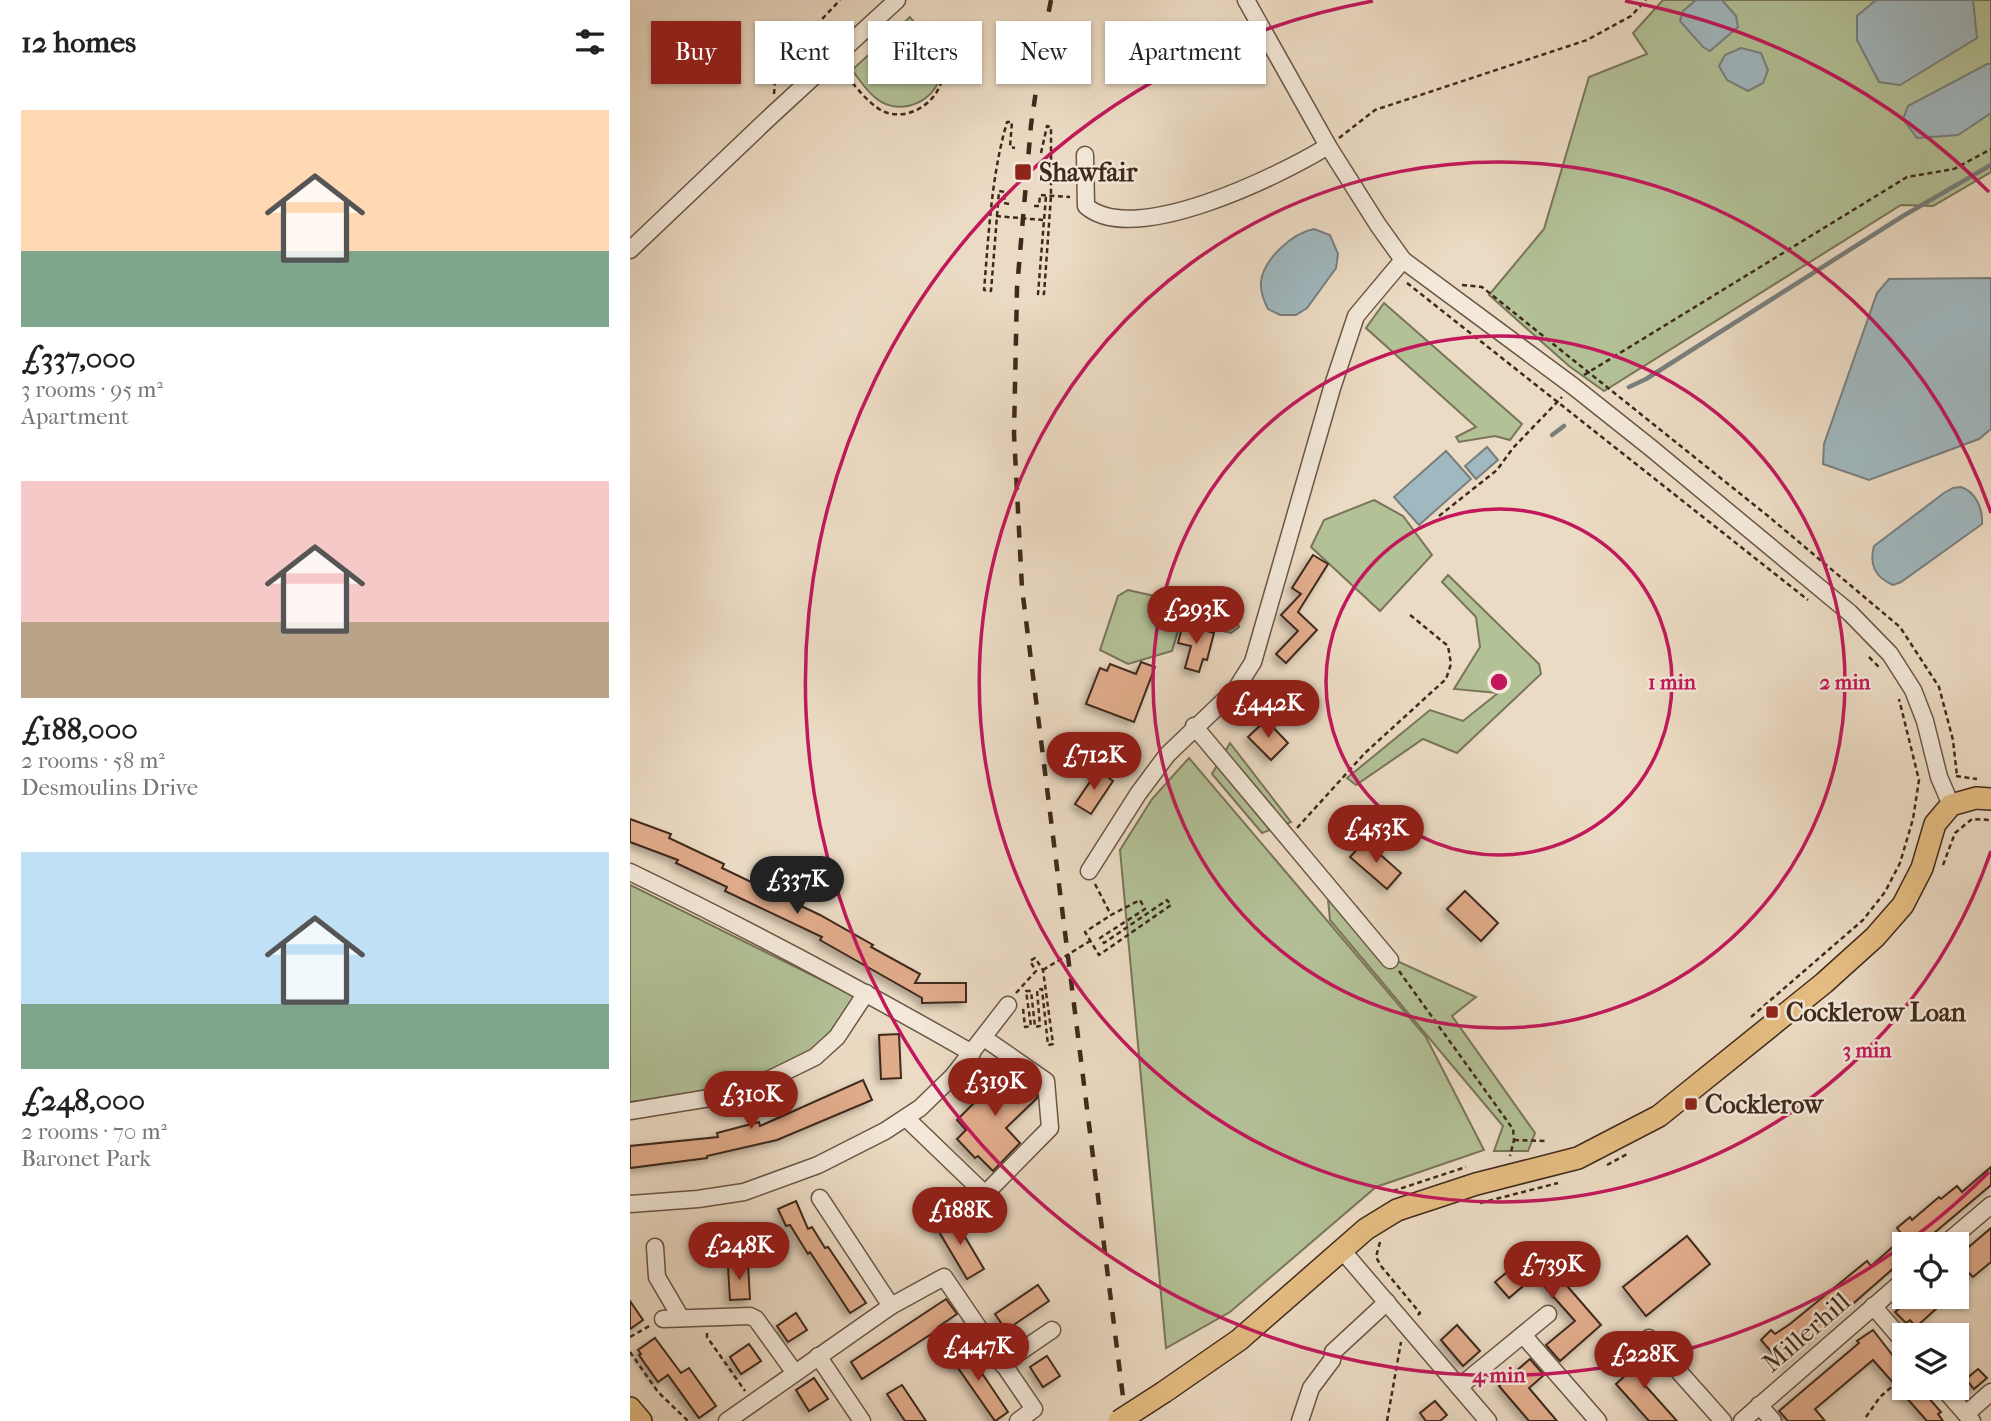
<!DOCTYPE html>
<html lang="en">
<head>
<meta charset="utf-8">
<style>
  :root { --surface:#fff; --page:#f2f2f2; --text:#222; --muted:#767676; --accent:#8f2418 }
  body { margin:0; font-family:"IM FELL French Canon",serif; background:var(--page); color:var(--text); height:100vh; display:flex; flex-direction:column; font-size:26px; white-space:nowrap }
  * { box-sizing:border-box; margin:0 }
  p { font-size:23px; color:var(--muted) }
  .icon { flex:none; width:38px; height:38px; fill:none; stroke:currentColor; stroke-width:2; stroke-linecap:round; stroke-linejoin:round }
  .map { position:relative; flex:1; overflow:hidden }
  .sheet { display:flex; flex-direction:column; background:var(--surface); width:630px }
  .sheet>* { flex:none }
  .hud { position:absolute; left:21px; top:21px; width:665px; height:63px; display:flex; gap:14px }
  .tools { position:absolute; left:1262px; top:1232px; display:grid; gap:14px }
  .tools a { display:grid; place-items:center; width:77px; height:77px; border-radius:0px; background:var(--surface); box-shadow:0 2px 5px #0004; font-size:35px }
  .price { position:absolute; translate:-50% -60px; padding:0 16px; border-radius:24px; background:var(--accent); color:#fff; font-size:23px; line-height:46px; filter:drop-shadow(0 2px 4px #0008) }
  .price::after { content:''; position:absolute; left:50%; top:42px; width:21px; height:16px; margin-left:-10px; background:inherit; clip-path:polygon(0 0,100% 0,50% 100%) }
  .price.active { background:#222; color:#fff }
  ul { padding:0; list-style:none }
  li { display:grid; align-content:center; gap:14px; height:371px; padding:0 21px }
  li span { display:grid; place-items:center; height:217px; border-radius:0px; color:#555 }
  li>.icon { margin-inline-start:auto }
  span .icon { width:126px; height:126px; fill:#fffc; stroke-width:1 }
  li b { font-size:30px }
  h2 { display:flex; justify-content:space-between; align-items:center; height:84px; padding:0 21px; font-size:30px }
  .tag { padding:0 24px; border-radius:0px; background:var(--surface); box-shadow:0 2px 5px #0004; font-size:24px; line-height:63px }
  .tag.active { background:var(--accent); color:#fff }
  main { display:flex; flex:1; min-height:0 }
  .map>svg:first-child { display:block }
  .green { fill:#b3c197; stroke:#79755a; stroke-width:2 }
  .water { fill:#a0b8c0; stroke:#797f7e; stroke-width:2 }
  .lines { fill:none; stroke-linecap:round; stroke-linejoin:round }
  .stream { stroke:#797f7e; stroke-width:4.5 }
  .building { fill:#e1ac8c; stroke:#3f291c; stroke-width:2; filter:url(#shadow) }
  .minor-casing { stroke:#6a5646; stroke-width:19 }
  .major-casing { stroke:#3f291c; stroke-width:24 }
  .path { stroke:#3f291c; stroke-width:2.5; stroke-dasharray:5 3.5; stroke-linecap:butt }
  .minor { stroke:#f3e8d9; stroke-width:16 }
  .major { stroke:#e6be82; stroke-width:21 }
  .rail { stroke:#3f291c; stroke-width:4.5; stroke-dasharray:12 12; stroke-linecap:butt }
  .major-bridge-casing { stroke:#3f291c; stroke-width:24; stroke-linecap:butt }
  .path-bridge { stroke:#3f291c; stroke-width:2.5; stroke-dasharray:5 3.5; stroke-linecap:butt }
  .major-bridge { stroke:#e6be82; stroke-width:21 }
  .ring { fill:none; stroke:#c2185b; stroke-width:3.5 }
  .poi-dot { fill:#8f2418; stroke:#f3e8d9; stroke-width:2.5 }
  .labels { text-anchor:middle; stroke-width:5; stroke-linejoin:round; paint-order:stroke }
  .poi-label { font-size:26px; font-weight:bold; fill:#3f291c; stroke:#f3e8d9; text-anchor:start }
  .street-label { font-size:26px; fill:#3f291c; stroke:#f3e8d9 }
  .centre { fill:#c2185b; stroke:#f3e8d9; stroke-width:3.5 }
  .ring-label { font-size:21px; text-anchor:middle; font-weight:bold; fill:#c2185b; stroke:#f3e8d9; stroke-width:5; stroke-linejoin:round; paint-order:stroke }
</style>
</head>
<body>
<main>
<section class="sheet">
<h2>12 homes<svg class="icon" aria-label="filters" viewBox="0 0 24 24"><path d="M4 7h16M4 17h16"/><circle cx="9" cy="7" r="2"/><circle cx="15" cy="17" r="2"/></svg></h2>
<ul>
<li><span style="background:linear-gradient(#ffd9b3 65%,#7fa58c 0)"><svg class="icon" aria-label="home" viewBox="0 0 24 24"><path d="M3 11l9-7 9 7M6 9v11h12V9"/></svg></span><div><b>£337,000</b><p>3 rooms · 95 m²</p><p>Apartment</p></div></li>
<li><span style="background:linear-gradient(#f6c9c9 65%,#b9a48a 0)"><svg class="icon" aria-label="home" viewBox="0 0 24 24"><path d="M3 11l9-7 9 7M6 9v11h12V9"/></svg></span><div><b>£188,000</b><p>2 rooms · 58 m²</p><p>Desmoulins Drive</p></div></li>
<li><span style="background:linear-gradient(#bfe0f5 70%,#7fa58c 0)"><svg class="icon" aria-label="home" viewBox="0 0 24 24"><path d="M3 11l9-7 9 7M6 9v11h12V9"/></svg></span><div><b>£248,000</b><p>2 rooms · 70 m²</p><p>Baronet Park</p></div></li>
</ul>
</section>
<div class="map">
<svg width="1361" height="1421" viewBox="0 0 1361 1421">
  <defs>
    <filter id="shadow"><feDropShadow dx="-4" dy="4" stdDeviation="3.5" flood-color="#0004"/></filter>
  </defs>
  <rect width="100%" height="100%" fill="#ecdbc4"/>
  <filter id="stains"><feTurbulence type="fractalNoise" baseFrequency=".00286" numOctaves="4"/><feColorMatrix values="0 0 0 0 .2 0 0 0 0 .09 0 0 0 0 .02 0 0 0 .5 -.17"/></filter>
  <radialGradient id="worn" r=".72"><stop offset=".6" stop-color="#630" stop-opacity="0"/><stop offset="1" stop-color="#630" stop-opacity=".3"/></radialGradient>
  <g class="green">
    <path d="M1033,0H1361V172L1303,206L1271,205L974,391L939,366L859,295L914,229L959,77L1017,54L1003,33Z"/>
    <path d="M280,17C290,30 311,51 311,68C311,100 271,118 247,99C237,92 229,79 222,70Z"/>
    <path d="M754,303L892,424L880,440L865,436L829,442L826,437L846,427L736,328Z"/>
    <path d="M744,500L773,516L802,555L750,611L681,547L694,520Z"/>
    <path d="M818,575L909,664L911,674L827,753L793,739L726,785L717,778L800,710L833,721L868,693L824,689L850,647L846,617L812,582Z"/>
    <path d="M498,590L604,614L609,627L601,633L551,621L542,651L498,664L470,650L488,596Z"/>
    <path d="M600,743L661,822L632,833L582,774Z"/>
    <path d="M559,758L796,1037L854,1150L746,1187L600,1312L536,1348L490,850L522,799Z"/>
    <path d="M0,885L226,997C216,1010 202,1035 190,1044C145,1078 56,1097 0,1102Z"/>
    <path d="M698,899L727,907L769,962L846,997L822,1016L905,1133L898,1151H864L873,1126L700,920Z"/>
  </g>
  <g class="water">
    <path d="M1066,0H1092L1106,16L1108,27L1080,51L1073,47L1050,21L1053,11Z"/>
    <path d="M1246,0H1343L1347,38L1270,85L1249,82L1227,40V16Z"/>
    <path d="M1111,48L1131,53L1138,70L1133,83L1118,91L1097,80L1089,66L1095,55Z"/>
    <path d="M1357,64H1361V113L1328,135L1287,138L1273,119L1278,106Z"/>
    <path d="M684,229L700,235L708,254L706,268L677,308L666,315H650L638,309C634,301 630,292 631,282C633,260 662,233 684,229Z"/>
    <path d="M1361,278V429L1349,439L1239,480L1193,464L1194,444L1247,293L1259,279Z"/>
    <path d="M857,447L868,460L846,479L835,466Z"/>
    <path d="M816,451L841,479L789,525L764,497Z"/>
    <path d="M1331,487C1346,492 1353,509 1352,524L1271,582L1263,585C1245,577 1239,565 1244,546L1314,493L1323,488Z"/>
  </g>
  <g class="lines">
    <g class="stream">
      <path d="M999,387L1016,379L1273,216L1361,165"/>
      <path d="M922,435L934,426"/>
    </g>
  </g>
  <g class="building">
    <path d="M683,555L698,564L668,612L687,630L656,663L646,654L668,631L651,615L671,594L662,588Z"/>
    <path d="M553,624L584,633L577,660L573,659L569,672L555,668L561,646L548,643Z"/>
    <path d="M511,662L525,667L504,722L456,704L470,668L477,671L480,664L506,674Z"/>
    <path d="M636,720L658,743L641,760L618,737Z"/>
    <path d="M468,770L483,781L461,814L445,804Z"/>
    <path d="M0,819L41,834L39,838L94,864L92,868L190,915L243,945L241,947L290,974L285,983H336V1002L292,1003V998L190,940L192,937L95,891L97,887L46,863L48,860L0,842Z"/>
    <path d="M735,841L771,873L757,889L720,857Z"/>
    <path d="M835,891L868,923L851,941L817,909Z"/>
    <path d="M269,1034L271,1078L251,1079L249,1035Z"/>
    <path d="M373,1074L383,1084L391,1076L401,1083L406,1088L407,1098L376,1128L390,1143L363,1171L348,1156L345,1158L327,1139L336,1130L327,1120L343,1104L334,1095L349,1080L358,1089Z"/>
    <path d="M233,1080L242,1100L147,1140L77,1156V1158L0,1168V1146L88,1137L87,1133L129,1122L130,1126Z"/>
    <path d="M1361,1167V1185L1291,1244H1274V1259L1153,1365L1131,1340L1141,1330L1145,1334L1160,1324L1237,1261L1241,1266L1274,1237L1267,1228L1280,1217L1282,1220L1309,1197L1311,1199L1327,1186L1332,1192Z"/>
    <path d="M166,1201L178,1229L182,1227L195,1248L198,1247L236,1303L220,1313L180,1252L178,1254L160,1225L156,1226L148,1209Z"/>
    <path d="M322,1215L354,1269L337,1279L305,1225Z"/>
    <path d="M1361,1228V1262L1343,1277L1339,1273L1326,1285V1258Z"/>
    <path d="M96,1232L97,1257L76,1258V1233Z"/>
    <path d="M1057,1236L1080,1264L1016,1316L993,1287Z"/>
    <path d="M905,1249L971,1325L930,1361L916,1345L945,1321L905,1276L879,1298L865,1282Z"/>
    <path d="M118,1264L120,1299L100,1300L98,1266Z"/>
    <path d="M408,1285L419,1301L376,1330L365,1314Z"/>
    <path d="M1283,1297H1313L1304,1304L1307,1308L1286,1327L1280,1320L1276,1323L1265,1312Z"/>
    <path d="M316,1299L327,1314L308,1327L309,1329L232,1379L221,1362Z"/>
    <path d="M0,1301L13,1320L0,1329Z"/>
    <path d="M166,1313L177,1330L158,1342L147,1326Z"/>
    <path d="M827,1325L850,1351L833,1366L811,1340Z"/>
    <path d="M1243,1330L1274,1370V1388H1290L1311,1412L1308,1414L1313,1421H1297L1243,1360L1185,1409L1195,1421H1158L1149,1411L1229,1343L1227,1341Z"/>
    <path d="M25,1338L51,1373L59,1368L86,1406L69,1418L38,1375L28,1382L9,1355L11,1354L8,1350Z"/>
    <path d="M119,1344L131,1361L111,1374L100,1357Z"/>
    <path d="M333,1345L378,1412L365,1421L319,1355Z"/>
    <path d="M1019,1354L1031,1367L1013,1383L1047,1421H1019L986,1384Z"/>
    <path d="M417,1356L430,1376L413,1387L400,1367Z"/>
    <path d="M900,1359L914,1375L899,1388L927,1421H899L869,1386Z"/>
    <path d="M1348,1369L1357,1378L1344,1389L1336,1379Z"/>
    <path d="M184,1378L198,1399L179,1411L166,1390Z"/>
    <path d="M272,1385L296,1421H275L257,1394Z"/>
    <path d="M805,1401L817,1415L810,1421H796L790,1413Z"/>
  </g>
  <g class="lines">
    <g class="minor-casing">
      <g id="minor">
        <path d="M616,0L698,146L748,225L773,260L943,386L1021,448L1220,613L1260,654L1283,690L1295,721L1309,777L1321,805"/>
        <path d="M455,155L456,206C504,248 651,175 698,146"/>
        <path d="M0,250L142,115L267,0"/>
        <path d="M564,726L760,960"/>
        <path d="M459,871L508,794L537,755L606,689L623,662L702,388L726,316L773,260"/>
        <path d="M0,872C116,928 230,989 342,1053"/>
        <path d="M0,1111L86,1097L134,1082L185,1057L207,1037L236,993"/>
        <path d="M276,1118L355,1194L420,1128L416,1081L354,1038"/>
        <path d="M0,1204L68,1199L114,1192L188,1165L255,1131L290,1108L323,1076L378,1005"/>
        <path d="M1315,1244L1361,1205"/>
        <path d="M25,1247L27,1277L51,1318"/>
        <path d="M711,1249L858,1421"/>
        <path d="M261,1306L314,1277L404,1409L388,1421"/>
        <path d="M1243,1306L1274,1342"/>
        <path d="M33,1319L120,1316L126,1319L165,1373"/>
        <path d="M893,1335L968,1421"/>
        <path d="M1019,1338L1093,1421"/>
        <path d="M188,1356L232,1421"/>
        <path d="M372,1364L422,1330"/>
        <path d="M829,1387L918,1314"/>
        <path d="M1313,1388L1342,1421"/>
        <path d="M1129,1405L1143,1421"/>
        <path d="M1336,1414L1361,1392"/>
        <path d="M97,1421L261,1306L190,1198"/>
        <path d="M670,1421L681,1388L702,1360L703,1352L757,1302"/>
        <path d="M1112,1421L1274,1280"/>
      </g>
    </g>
    <g class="major-casing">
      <g id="major">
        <path d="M534,1392L609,1340L736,1229L767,1210L846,1184L948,1158L1029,1116L1194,983L1245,937L1273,905L1292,868L1305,824L1321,805L1346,798L1361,799"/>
        <path d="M0,1408L11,1421"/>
      </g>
    </g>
    <g class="path">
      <path d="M212,70C223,83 234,99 249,109C275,125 310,103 313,74C315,59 308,46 302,33"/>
      <path d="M144,94L146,68L210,0"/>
      <path d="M709,138L745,110L957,40L1001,16L1016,0"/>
      <path d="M411,153L417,126L421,127V196L414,294H408L416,196"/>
      <path d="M379,204L374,203L375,192L369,191L361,291L354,290C359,233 361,177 377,122H382L380,147L385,148"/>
      <path d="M404,206H409L410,195L440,197"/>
      <path d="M777,283L1178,600"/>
      <path d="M832,285L852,287L1138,516L1270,627L1309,687L1323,740L1327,776"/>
      <path d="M954,375L1277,177L1324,169L1361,149"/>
      <path d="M809,516L867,470L883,448L932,397"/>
      <path d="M1239,657L1249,667"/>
      <path d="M1326,776L1347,779"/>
      <path d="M667,828L735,753L816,679L821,664L818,646L779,614"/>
      <path d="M1313,865L1325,833L1342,819L1361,820"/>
      <path d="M465,884L481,915L510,900L515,909L470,938L474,943L537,900L541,905L469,955L455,932L481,915"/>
      <path d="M769,971L883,1129L884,1140L880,1156"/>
      <path d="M386,993L406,971L400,961L405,958L413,970L423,1044L418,1045L412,989L407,990L410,1026L405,1027L401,991H396L401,1026L395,1027L393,1008"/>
      <path d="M1121,1017L1233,920L1255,892L1270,863L1283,819L1289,780L1269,699"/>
      <path d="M884,1140L916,1141"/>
      <path d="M977,1165L999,1153"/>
      <path d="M763,1191L836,1167"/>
      <path d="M850,1203L928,1183"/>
      <path d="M750,1242L746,1257L751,1266L790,1313L786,1317"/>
      <path d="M77,1333V1337L115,1391"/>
      <path d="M0,1337L21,1325"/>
      <path d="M0,1352L28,1392L58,1421"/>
      <path d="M1236,1417L1250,1397L1274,1376"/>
      <path d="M757,1421L771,1342"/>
    </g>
    <use href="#minor" class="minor"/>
    <use href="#major" class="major"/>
    <path class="rail" d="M421,0L414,36L401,125L387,288L384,434L392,588L496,1421"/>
    <g class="major-bridge-casing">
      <path id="major-bridge" d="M489,1421L534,1392"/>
    </g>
    <g class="path-bridge">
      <path d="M366,216L413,220"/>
      <path d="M413,970L460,941"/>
    </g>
    <use href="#major-bridge" class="major-bridge"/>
  </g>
  <g class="ring">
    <circle cx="869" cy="682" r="173"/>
    <circle cx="869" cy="682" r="346"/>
    <path d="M1361 851A520 520 0 1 1 1361 513"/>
    <path d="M1359 1172A693 693 0 1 1 743 1M995 1A693 693 0 0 1 1359 192"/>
  </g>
  <g class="poi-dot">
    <rect x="384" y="163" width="18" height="18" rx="3.5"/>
    <rect x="1135" y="1005" width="14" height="14" rx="3.5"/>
    <rect x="1054" y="1097" width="14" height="14" rx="3.5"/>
  </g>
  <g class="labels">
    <g class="poi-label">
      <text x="409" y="181">Shawfair</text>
      <text x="1156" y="1021">Cocklerow Loan</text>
      <text x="1075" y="1113">Cocklerow</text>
    </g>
    <g class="street-label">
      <text transform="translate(1176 1332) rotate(-41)" y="9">Millerhill</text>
    </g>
  </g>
  <circle cx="869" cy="682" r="10" class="centre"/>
  <g class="ring-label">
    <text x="1042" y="689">1 min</text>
    <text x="1215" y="689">2 min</text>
    <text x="1237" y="1057">3 min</text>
    <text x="869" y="1382">4 min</text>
  </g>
  <rect width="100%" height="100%" filter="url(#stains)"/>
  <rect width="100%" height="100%" fill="url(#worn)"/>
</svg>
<div class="tools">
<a><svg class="icon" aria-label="locate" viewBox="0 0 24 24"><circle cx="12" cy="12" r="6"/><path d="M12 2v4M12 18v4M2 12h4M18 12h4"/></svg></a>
<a><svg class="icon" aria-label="layers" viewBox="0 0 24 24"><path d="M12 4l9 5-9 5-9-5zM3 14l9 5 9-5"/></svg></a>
</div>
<b class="price" style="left:566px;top:646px">£293K</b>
<b class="price" style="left:638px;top:740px">£442K</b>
<b class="price" style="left:464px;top:792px">£712K</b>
<b class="price" style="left:746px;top:865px">£453K</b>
<b class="price active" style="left:167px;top:916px">£337K</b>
<b class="price" style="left:365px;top:1118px">£319K</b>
<b class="price" style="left:121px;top:1131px">£310K</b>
<b class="price" style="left:330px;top:1247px">£188K</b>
<b class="price" style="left:109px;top:1282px">£248K</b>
<b class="price" style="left:922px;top:1301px">£739K</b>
<b class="price" style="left:348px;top:1383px">£447K</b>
<b class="price" style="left:1014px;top:1391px">£228K</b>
<div class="hud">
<a class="tag active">Buy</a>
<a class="tag">Rent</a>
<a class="tag">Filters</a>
<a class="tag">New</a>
<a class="tag">Apartment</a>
</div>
</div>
</main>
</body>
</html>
